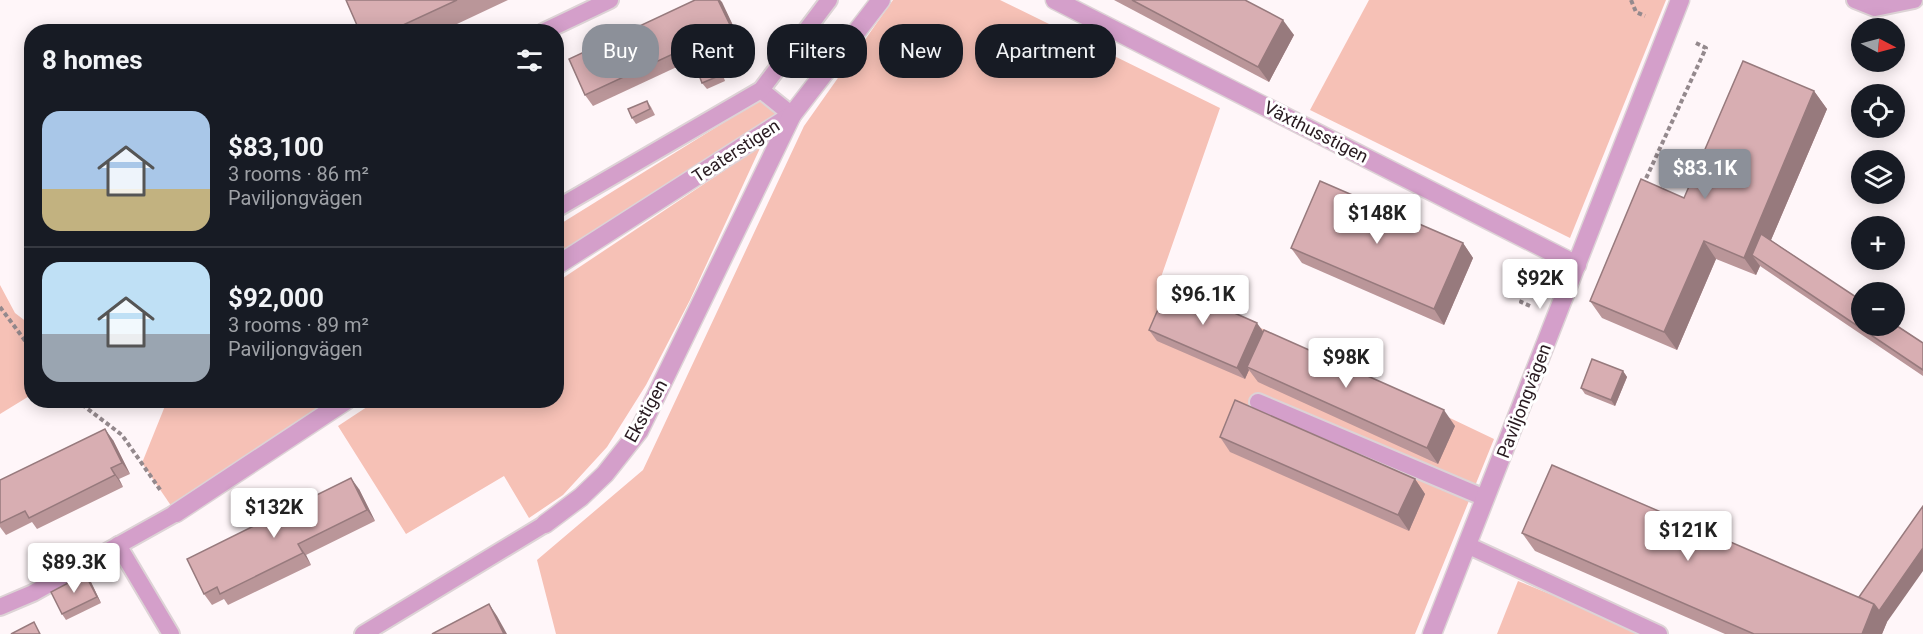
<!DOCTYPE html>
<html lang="en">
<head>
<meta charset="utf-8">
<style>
  :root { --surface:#171b24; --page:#242831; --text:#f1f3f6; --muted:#9ea1a6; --line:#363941; --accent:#8c9099 }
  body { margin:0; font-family:Roboto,sans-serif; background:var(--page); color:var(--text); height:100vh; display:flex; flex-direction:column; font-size:22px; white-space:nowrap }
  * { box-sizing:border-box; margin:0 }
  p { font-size:20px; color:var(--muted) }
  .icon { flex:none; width:33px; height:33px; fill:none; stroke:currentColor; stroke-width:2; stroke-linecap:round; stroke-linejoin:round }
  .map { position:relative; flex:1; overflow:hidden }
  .sheet { position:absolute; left:24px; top:24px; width:540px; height:384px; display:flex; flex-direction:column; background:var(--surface); border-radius:24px; box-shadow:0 3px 15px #0003 }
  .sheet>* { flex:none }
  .guide { position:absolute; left:582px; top:24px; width:570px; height:54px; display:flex; gap:12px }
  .needle { width:39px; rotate:96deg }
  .buttons { position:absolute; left:1851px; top:18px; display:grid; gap:12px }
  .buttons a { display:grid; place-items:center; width:54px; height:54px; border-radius:50%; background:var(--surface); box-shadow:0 3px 15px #0003; font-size:30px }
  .price { position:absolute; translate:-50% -51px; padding:0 14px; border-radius:6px; background:#fff; color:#222; font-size:20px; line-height:39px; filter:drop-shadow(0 2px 3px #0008) }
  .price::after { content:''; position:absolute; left:50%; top:36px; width:18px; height:14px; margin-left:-9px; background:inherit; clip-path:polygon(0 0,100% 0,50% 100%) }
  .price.on { background:var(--accent); color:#fff }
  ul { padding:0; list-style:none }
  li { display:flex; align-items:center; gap:18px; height:150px; padding:0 18px }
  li+li { border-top:2px solid var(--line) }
  li span { display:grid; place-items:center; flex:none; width:168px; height:120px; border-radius:18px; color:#555 }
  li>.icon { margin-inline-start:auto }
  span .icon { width:72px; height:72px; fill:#fffc; stroke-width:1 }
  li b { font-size:26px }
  h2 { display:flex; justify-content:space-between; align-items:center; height:72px; padding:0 18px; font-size:26px }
  .tag { padding:0 21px; border-radius:24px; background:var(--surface); box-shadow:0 3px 15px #0003; font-size:21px; line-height:54px }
  .tag.on { background:var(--accent); color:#fff }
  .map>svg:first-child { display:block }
  .green { fill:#f6c1b6 }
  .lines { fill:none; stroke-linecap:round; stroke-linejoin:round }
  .service-casing { stroke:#ddd3d6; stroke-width:20 }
  .minor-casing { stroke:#ddd3d6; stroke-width:21 }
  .path { stroke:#94898d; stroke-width:4; stroke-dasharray:4.5 3; stroke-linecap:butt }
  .service { stroke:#d49fca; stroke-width:16 }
  .minor { stroke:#d49fca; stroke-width:18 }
  .wall { fill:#ba9699 }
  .shaded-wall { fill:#977a7d }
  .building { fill:#d8aeb2; stroke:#977a7d; stroke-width:1.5 }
  .labels { text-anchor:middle; stroke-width:6; stroke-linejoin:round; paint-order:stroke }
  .street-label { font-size:18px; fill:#291b21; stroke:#fff }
</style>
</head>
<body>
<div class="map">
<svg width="1923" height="634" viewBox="0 0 1923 634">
  <rect width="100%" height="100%" fill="#fff6f9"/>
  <g class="green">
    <path d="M893,0H1000L1220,108L1160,280L1494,439L1415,634H556L537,560L643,470L804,126Z"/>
    <path d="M1369,0H1666L1570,238L1310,110Z"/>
    <path d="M768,95L792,115L557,267V226Z"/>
    <path d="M761,146L690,300L646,385L607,447L563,495L529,518L504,476L406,534L338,426L376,401L556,400L557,282Z"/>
    <path d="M0,285L15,313L32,326L31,395L0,414Z"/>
    <path d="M167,401H349L176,513L142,463Z"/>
    <path d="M1518,581L1649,634H1497Z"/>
  </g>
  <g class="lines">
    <g class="service-casing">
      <g id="service">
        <path d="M1855,0L1875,8L1914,0"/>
        <path d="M543,32L610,0"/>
        <path d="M761,90L792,115"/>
        <path d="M556,209L761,90L829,0"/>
        <path d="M1258,402L1485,498"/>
        <path d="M118,545L171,634"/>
        <path d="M1467,545L1659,634"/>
        <path d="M0,607L33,593L176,513"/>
        <path d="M363,634L545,524"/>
      </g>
    </g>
    <g class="minor-casing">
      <g id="minor">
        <path d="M1055,0L1577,265"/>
        <path d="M556,266L792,115L881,0"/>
        <path d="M176,513L347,400"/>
        <path d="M545,524L581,497L605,474L639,431L792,115"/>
        <path d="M1432,634L1680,0"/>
      </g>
    </g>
    <g class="path">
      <path d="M1631,0L1636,12L1645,16"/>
      <path d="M1643,185L1706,48L1694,42"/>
      <path d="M1530,306L1521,302L1533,273"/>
      <path d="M0,307L32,350"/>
      <path d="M76,400L122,435L161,491"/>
    </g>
    <use href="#service" class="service"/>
    <use href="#minor" class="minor"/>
  </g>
  <g class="wall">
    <path d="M346,0H508L440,32H360Z"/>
    <path d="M695,0H720L739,38L593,106L585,95Z"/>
    <path d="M1114,0H1245L1294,35L1269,82Z"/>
    <path d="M717,66L722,72L725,81L707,89L702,83Z"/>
    <path d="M1814,91L1827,109L1771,240L1923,343V376L1760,266L1756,275L1716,259L1677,350L1602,318L1590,301L1684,198Z"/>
    <path d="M647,101L651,107L655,115L636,124L632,118Z"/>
    <path d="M1463,243L1473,258L1444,325L1302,263L1291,248Z"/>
    <path d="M1149,330L1263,332L1455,426L1438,464L1258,382L1249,370L1245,379L1157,341Z"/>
    <path d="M1623,371L1627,377L1615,406L1585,394L1581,388Z"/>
    <path d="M1220,437L1415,479L1425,494L1409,531L1230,452Z"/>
    <path d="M113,440L130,474L119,479L123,487L37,529L32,522L6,535L0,527V480Z"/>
    <path d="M359,489L375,521L306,555L311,565L228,605L224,599L212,605L204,594Z"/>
    <path d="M1522,533L1859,597L1887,622L1882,634H1725L1535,551Z"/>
    <path d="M90,580L101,603L66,620L62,614Z"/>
  </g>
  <g class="shaded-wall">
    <path d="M718,0H720L722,2L739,38L731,27Z"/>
    <path d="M1283,20L1294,35L1269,82L1258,67Z"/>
    <path d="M1814,91L1827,109L1762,261L1752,255L1760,266L1756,275L1744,258Z"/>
    <path d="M1704,241L1716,259L1677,350L1664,332Z"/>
    <path d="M1463,243L1473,258L1444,325L1434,309Z"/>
    <path d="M1257,323L1265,334L1247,367L1249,370L1245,379L1237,368Z"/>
    <path d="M1623,371L1627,377L1615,406L1611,400Z"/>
    <path d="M1444,410L1455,426L1438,464L1427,448Z"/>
    <path d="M105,429L113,440L130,474L122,463Z"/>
    <path d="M111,468L119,479L123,487L115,475Z"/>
    <path d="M351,478L359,489L375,521L367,510Z"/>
    <path d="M1415,479L1425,494L1409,531L1398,515Z"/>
    <path d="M298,544L306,555L311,565L303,553Z"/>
    <path d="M1923,548V571L1887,622L1882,634H1862L1874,604Z"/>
    <path d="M85,574L90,580L101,603L97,597Z"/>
    <path d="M489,604L497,616L507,634H504Z"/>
  </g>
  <g class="building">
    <path d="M346,0H457L388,32H360Z"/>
    <path d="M695,0H718L731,27L585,95L569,59Z"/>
    <path d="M1132,0H1245L1283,20L1258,67Z"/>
    <path d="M1743,61L1814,91L1744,258L1704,241L1664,332L1590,301L1641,179L1684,198Z"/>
    <path d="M717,66L721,75L702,83L699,75Z"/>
    <path d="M647,101L650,109L632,118L628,109Z"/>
    <path d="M1320,181L1463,243L1434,309L1291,248Z"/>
    <path d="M1761,234L1862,301V326H1894V324L1923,343V370L1752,255Z"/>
    <path d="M1169,284L1257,323L1237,368L1149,330Z"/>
    <path d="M1264,330L1444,410L1427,448L1247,367Z"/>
    <path d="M1592,359L1623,371L1611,400L1581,388Z"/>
    <path d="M1235,400L1415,479L1398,515L1220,437Z"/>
    <path d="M105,429L122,463L111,468L115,475L29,518L25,511L0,523V480Z"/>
    <path d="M1552,465L1874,604L1862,634H1754L1522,533Z"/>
    <path d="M351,478L367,510L298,544L303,553L220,594L217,587L204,594L187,559Z"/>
    <path d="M1923,506V548L1879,611L1874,604L1859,597Z"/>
    <path d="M85,574L97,597L62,614L51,592Z"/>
    <path d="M489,604L504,634H432Z"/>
    <path d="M34,622L40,634H11Z"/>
  </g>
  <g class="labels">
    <g class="street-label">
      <text transform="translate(1316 132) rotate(27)" y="6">Växthusstigen</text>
      <text transform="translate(736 151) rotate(-33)" y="6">Teaterstigen</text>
      <text transform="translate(1524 401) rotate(-69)" y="6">Paviljongvägen</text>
      <text transform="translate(646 411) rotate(-61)" y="6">Ekstigen</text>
    </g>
  </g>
</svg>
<div class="buttons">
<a><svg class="needle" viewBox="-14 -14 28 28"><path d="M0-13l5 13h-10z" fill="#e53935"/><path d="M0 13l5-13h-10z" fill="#9ea1a6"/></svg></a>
<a><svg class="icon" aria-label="locate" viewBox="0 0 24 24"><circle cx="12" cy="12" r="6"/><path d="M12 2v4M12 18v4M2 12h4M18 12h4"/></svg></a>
<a><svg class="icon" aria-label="layers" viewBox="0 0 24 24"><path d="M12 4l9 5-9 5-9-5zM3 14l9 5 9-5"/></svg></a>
<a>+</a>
<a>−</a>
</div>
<b class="price on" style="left:1705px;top:200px">$83.1K</b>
<b class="price" style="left:1377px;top:245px">$148K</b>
<b class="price" style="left:1540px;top:310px">$92K</b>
<b class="price" style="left:1203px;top:326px">$96.1K</b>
<b class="price" style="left:1346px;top:389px">$98K</b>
<b class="price" style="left:274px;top:539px">$132K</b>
<b class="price" style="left:1688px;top:562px">$121K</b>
<b class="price" style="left:74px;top:594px">$89.3K</b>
<div class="guide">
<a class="tag on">Buy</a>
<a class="tag">Rent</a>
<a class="tag">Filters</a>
<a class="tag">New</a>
<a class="tag">Apartment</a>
</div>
<section class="sheet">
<h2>8 homes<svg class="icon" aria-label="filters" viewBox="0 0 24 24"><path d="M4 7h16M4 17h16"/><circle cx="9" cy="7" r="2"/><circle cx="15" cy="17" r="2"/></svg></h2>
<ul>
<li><span style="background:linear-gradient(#a9c7e8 65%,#c2b280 0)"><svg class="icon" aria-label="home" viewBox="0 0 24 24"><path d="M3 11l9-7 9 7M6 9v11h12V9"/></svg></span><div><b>$83,100</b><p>3 rooms · 86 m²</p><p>Paviljongvägen</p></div></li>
<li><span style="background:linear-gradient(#bfe0f5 60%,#9aa5b1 0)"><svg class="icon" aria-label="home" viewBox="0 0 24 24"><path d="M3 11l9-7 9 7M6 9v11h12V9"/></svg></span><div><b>$92,000</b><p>3 rooms · 89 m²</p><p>Paviljongvägen</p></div></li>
</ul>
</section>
</div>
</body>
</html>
